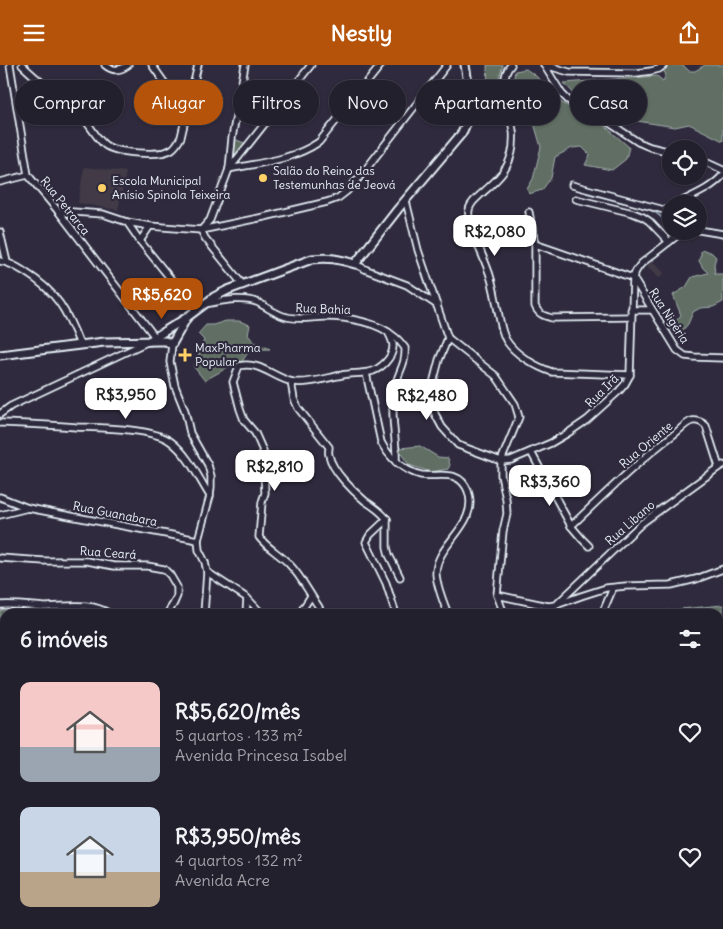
<!DOCTYPE html>
<html lang="pt">
<head>
<meta charset="utf-8">
<style>
  :root { --surface:#23202e; --page:#2f2d3a; --text:#f1f3f6; --muted:#a3a3aa; --line:#403e4a; --accent:#b45309 }
  body { margin:0; font-family:Delius,sans-serif; background:var(--page); color:var(--text); height:100vh; display:flex; flex-direction:column; font-size:19px; white-space:nowrap }
  * { box-sizing:border-box; margin:0 }
  p { font-size:16px; color:var(--muted) }
  .icon { flex:none; width:28px; height:28px; fill:none; stroke:currentColor; stroke-width:2; stroke-linecap:round; stroke-linejoin:round }
  .map { position:relative; flex:1; overflow:hidden }
  .drawer { position:absolute; left:0px; top:544px; width:724px; height:321px; display:flex; flex-direction:column; background:var(--surface); border-radius:15px 15px 0 0; box-shadow:0 1px 4px #0004,0 0 0 1px var(--line) }
  .drawer>* { flex:none }
  .hud { position:absolute; left:15px; top:15px; width:694px; height:45px; display:flex; gap:10px }
  .controls { position:absolute; left:662px; top:75px; display:grid; gap:10px }
  .controls a { display:grid; place-items:center; width:45px; height:45px; border-radius:50%; background:var(--surface); box-shadow:0 1px 4px #0004,0 0 0 1px var(--line); font-size:25px }
  .price { position:absolute; translate:-50% -42px; padding:0 11px; border-radius:10px; background:#fff; color:#222; font-size:16px; line-height:32px; filter:drop-shadow(0 1px 2px #0008) }
  .price::after { content:''; position:absolute; left:50%; top:30px; width:15px; height:11px; margin-left:-8px; background:inherit; clip-path:polygon(0 0,100% 0,50% 100%) }
  .price.active { background:var(--accent); color:#fff }
  ul { padding:0; list-style:none }
  li { display:flex; align-items:center; gap:15px; height:125px; padding:0 20px }
  li span { display:grid; place-items:center; flex:none; width:140px; height:100px; border-radius:10px; color:#555 }
  li>.icon { margin-inline-start:auto }
  span .icon { width:60px; height:60px; fill:#fffc; stroke-width:1 }
  li b { font-size:21px }
  h2 { display:flex; justify-content:space-between; align-items:center; height:60px; padding:0 20px; font-size:21px }
  .tag { padding:0 18px; border-radius:22px; background:var(--surface); box-shadow:0 1px 4px #0004,0 0 0 1px var(--line); font-size:18px; line-height:45px }
  .tag.active { background:var(--accent); color:#fff }
  header { display:flex; justify-content:space-between; align-items:center; height:65px; padding:0 20px; background:var(--accent); color:#fff; font-size:22px; font-weight:800 }
  .map>svg:first-child { display:block }
  .built { fill:#423a47 }
  .green { fill:#616e64; stroke:#a4b0ae }
  .lines { fill:none; stroke-linecap:round; stroke-linejoin:round }
  .stream { stroke:#909db0; stroke-width:2 }
  .minor-casing { stroke:#e8f1f8; stroke-width:9 }
  .tertiary-casing { stroke:#e8f1f8; stroke-width:11 }
  .minor { stroke:#2f2a3d; stroke-width:5.5 }
  .tertiary { stroke:#2f2a3d; stroke-width:7 }
  .poi-dot { fill:#ffd166; stroke:#2f2a3d; stroke-width:2 }
  .labels { text-anchor:middle; stroke-width:4.5; stroke-linejoin:round; paint-order:stroke }
  .poi-label { font-size:12px; fill:#e8f1f8; stroke:#2f2a3d; text-anchor:start }
  .street-label { font-size:12px; fill:#e8f1f8; stroke:#2f2a3d }
</style>
</head>
<body>
<header><svg class="icon" aria-label="menu" viewBox="0 0 24 24"><path d="M4 6h16M4 12h16M4 18h16"/></svg>Nestly<svg class="icon" aria-label="share" viewBox="0 0 24 24"><path d="M12 15V3M7 8l5-5 5 5M5 13v7h14v-7"/></svg></header>
<div class="map">
<svg width="723" height="864" viewBox="0 0 723 864">
  <rect width="100%" height="100%" fill="#2f2a3d"/>
  <filter id="ink" filterUnits="userSpaceOnUse"><feTurbulence type="fractalNoise" baseFrequency=".02" numOctaves="2"/><feDisplacementMap in="SourceGraphic" scale="10" xChannelSelector="R" yChannelSelector="G"/><feConvolveMatrix kernelMatrix="1 2 1 2 8 2 1 2 1" color-interpolation-filters="sRGB"/></filter>
  <g filter="url(#ink)">
    <g class="built">
      <path d="M84,102L126,107L118,145L78,138Z"/>
      <path d="M652,196L664,208L659,213L647,202Z"/>
      <path d="M31,860H59L61,864H36Z"/>
    </g>
    <g class="green">
      <path d="M487,0H503L499,13L498,28L492,32L488,27Z"/>
      <path d="M669,0H683L689,6H695L705,0H723V76L689,59L675,62L618,53L579,34L564,18L657,11L663,16L666,10L663,5Z"/>
      <path d="M526,4L537,12L562,38L600,57L629,82L626,94L612,105L585,100L590,90L582,82L572,83L555,92L551,113L542,125L529,129L527,124L533,114L541,82L534,58L511,31L515,6Z"/>
      <path d="M234,74L247,79L235,90L233,85Z"/>
      <path d="M704,185L712,188L716,192L714,199L715,209H723V237L713,242L700,243L693,247L688,259L677,272L670,263L681,250L673,230L686,222L692,212L708,208L703,203L699,196L701,189V186Z"/>
      <path d="M226,256H239L250,260L248,270L254,277L270,284C254,285 250,282 242,297C233,298 231,300 223,305C217,309 211,311 205,316L194,302L204,275L198,269L206,260H213Z"/>
      <path d="M420,381L438,392L448,393L450,400L448,404L431,407L409,400L400,387V383Z"/>
      <path d="M723,540V563H719V549H647L650,547Z"/>
      <path d="M0,545L24,546L22,549H5V579L0,578Z"/>
      <path d="M719,603L723,605V628L719,623Z"/>
      <path d="M251,860H318L315,864H303L299,862L297,864H263Z"/>
    </g>
    <g class="lines">
      <path class="stream" d="M587,128L648,144L655,147L671,160"/>
      <g class="minor-casing">
        <g id="minor">
          <path d="M10,0L28,110L58,146L155,272"/>
          <path d="M22,0C41,19 64,34 83,53C91,61 96,73 105,80C116,88 161,92 172,84C176,81 179,76 181,72L198,0"/>
          <path d="M105,0C112,6 120,6 128,0"/>
          <path d="M152,0L186,48"/>
          <path d="M511,0C496,15 511,49 513,66C514,71 513,76 513,81C510,105 497,115 480,130C476,134 470,138 469,145C466,157 482,188 487,202C493,216 495,231 498,246C500,255 501,266 506,275C515,290 537,302 552,307L630,310"/>
          <path d="M544,0L562,29L568,35L579,42L599,51L638,77L650,82L671,87"/>
          <path d="M545,0L569,7L636,8L651,6L659,4L664,0"/>
          <path d="M699,94L723,105"/>
          <path d="M229,104C259,98 293,95 319,77L381,0"/>
          <path d="M229,104L311,0"/>
          <path d="M0,117L28,110"/>
          <path d="M572,120L664,145L671,152"/>
          <path d="M576,134L633,148L643,152L649,156L669,177"/>
          <path d="M406,136L418,185L448,273L496,311L515,339L519,352L501,396V410L506,434L507,449L503,466L497,530L504,549"/>
          <path d="M676,139C692,131 711,124 723,110"/>
          <path d="M58,146L103,149L127,157L150,161L201,165L264,152L327,137L338,133L347,126L359,113L447,0"/>
          <path d="M529,147L535,179V241C538,249 544,251 552,253L631,252"/>
          <path d="M127,157L140,176L196,245"/>
          <path d="M201,165L210,155L229,104L232,73L245,0"/>
          <path d="M201,165L205,173L243,220"/>
          <path d="M699,165L723,169"/>
          <path d="M0,167L7,197"/>
          <path d="M140,176L150,161"/>
          <path d="M535,179L633,213"/>
          <path d="M0,196C9,197 17,202 25,207C57,227 67,246 80,280"/>
          <path d="M355,199L367,205L407,220L437,240"/>
          <path d="M633,213L677,285L685,291L694,292L723,293"/>
          <path d="M205,239C222,236 243,231 259,238C268,243 277,250 287,252C299,255 313,252 325,252C347,252 378,257 395,272C399,275 402,279 405,283C406,298 400,304 396,318C394,325 394,334 393,341C392,360 397,379 396,397"/>
          <path d="M631,245H652"/>
          <path d="M448,273L439,295L431,326L432,337L435,349L442,362L458,380L501,396L511,395L551,378L568,368L587,355L619,326L625,319L630,310L633,213C635,207 637,203 642,198L683,166"/>
          <path d="M172,279L170,297L175,321L185,346L190,368L208,400L211,411V422L210,431L198,475L199,485L205,497L207,507L204,549"/>
          <path d="M366,308L381,377C389,393 404,406 421,410C438,413 459,403 468,426C480,460 435,479 436,509C437,522 443,536 448,549"/>
          <path d="M291,317L294,334L298,343L329,382C329,385 328,387 329,390C332,406 353,426 365,436C373,441 380,446 387,454"/>
          <path d="M0,349L11,341L147,277"/>
          <path d="M0,358C25,359 51,360 76,362C99,363 152,363 170,376C188,389 198,412 210,431"/>
          <path d="M531,387L571,461L582,474L589,481"/>
          <path d="M0,432L28,443L198,475"/>
          <path d="M0,450L28,443"/>
          <path d="M387,454L370,470L366,477L386,518L396,549"/>
          <path d="M387,454V482L389,490L400,512"/>
          <path d="M571,461C604,430 637,397 673,370C679,366 685,358 692,356C698,355 702,357 706,361L719,402"/>
          <path d="M0,493L44,496H87L114,501H147L164,504L170,510L177,522V531L174,538L167,549"/>
          <path d="M207,507L247,533L262,549"/>
          <path d="M497,530L548,541L556,540L581,531L606,523L626,521L671,520L696,514L723,504"/>
          <path d="M558,538L642,458L719,402L723,400"/>
          <path d="M0,540C15,539 29,541 44,542C66,542 90,536 110,549"/>
          <path d="M246,549L247,533"/>
          <path d="M301,549L302,545L311,531"/>
          <path d="M321,549L319,542C309,528 301,511 289,499C280,489 267,483 259,472L262,437L265,428L263,386L255,368L244,355L240,344L233,317L239,301C261,296 273,313 293,317C309,319 326,313 342,310C351,308 360,309 369,307C380,305 393,293 393,281C393,276 390,271 388,267"/>
          <path d="M602,549L613,523"/>
          <path d="M719,577L723,578"/>
          <path d="M0,612L5,613"/>
          <path d="M0,650L5,651"/>
          <path d="M719,684L723,691"/>
          <path d="M0,711L5,710"/>
          <path d="M719,747H723"/>
          <path d="M719,754L723,751"/>
          <path d="M719,805L723,806"/>
          <path d="M0,809L5,818"/>
          <path d="M27,860L31,864"/>
          <path d="M98,860L104,864"/>
          <path d="M148,860L149,864"/>
          <path d="M185,860L190,864"/>
          <path d="M473,860V864"/>
          <path d="M498,860L499,864"/>
          <path d="M536,860L538,864"/>
          <path d="M613,860L617,864"/>
          <path d="M93,864V860"/>
          <path d="M345,864L346,860"/>
          <path d="M409,864L410,860"/>
          <path d="M426,864L429,860"/>
        </g>
      </g>
      <g class="tertiary-casing">
        <g id="tertiary">
          <path d="M149,276L186,253L214,232L228,225L312,194C330,192 338,194 355,199L398,144L462,68C473,48 469,22 465,0"/>
          <path d="M0,290L104,277L158,276H165L172,279L186,254"/>
        </g>
      </g>
      <use href="#minor" class="minor"/>
      <use href="#tertiary" class="tertiary"/>
    </g>
  </g>
  <g class="poi-dot">
    <circle cx="263" cy="113" r="5"/>
    <circle cx="102" cy="123" r="5"/>
    <path d="M182.5 282.5h5v5h5v5h-5v5h-5v-5h-5v-5h5z"/>
  </g>
  <g class="labels">
    <g class="poi-label">
      <text x="273" y="110">Salão do Reino das<tspan x="273" dy="14">Testemunhas de Jeová</tspan></text>
      <text x="112" y="120">Escola Municipal<tspan x="112" dy="14">Anísio Spinola Teixeira</tspan></text>
      <text x="195" y="287">MaxPharma<tspan x="195" dy="14">Popular</tspan></text>
    </g>
    <g class="street-label">
      <text transform="translate(65 141) rotate(51)" y="4">Rua Petrarca</text>
      <text transform="translate(323 244) rotate(2)" y="4">Rua Bahia</text>
      <text transform="translate(669 251) rotate(57)" y="4">Rua Nigéria</text>
      <text transform="translate(602 326) rotate(-45)" y="4">Rua Irã</text>
      <text transform="translate(646 380) rotate(-40)" y="4">Rua Oriente</text>
      <text transform="translate(115 449) rotate(11)" y="4">Rua Guanabara</text>
      <text transform="translate(630 458) rotate(-41)" y="4">Rua Libano</text>
      <text transform="translate(108 488) rotate(4)" y="4">Rua Ceará</text>
    </g>
  </g>
</svg>
<div class="controls">
<a><svg class="icon" aria-label="locate" viewBox="0 0 24 24"><circle cx="12" cy="12" r="6"/><path d="M12 2v4M12 18v4M2 12h4M18 12h4"/></svg></a>
<a><svg class="icon" aria-label="layers" viewBox="0 0 24 24"><path d="M12 4l9 5-9 5-9-5zM3 14l9 5 9-5"/></svg></a>
</div>
<b class="price" style="left:495px;top:192px">R$2,080</b>
<b class="price active" style="left:162px;top:255px">R$5,620</b>
<b class="price" style="left:126px;top:355px">R$3,950</b>
<b class="price" style="left:427px;top:356px">R$2,480</b>
<b class="price" style="left:275px;top:427px">R$2,810</b>
<b class="price" style="left:550px;top:442px">R$3,360</b>
<div class="hud">
<a class="tag">Comprar</a>
<a class="tag active">Alugar</a>
<a class="tag">Filtros</a>
<a class="tag">Novo</a>
<a class="tag">Apartamento</a>
<a class="tag">Casa</a>
</div>
<section class="drawer">
<h2>6 imóveis<svg class="icon" aria-label="filters" viewBox="0 0 24 24"><path d="M4 7h16M4 17h16"/><circle cx="9" cy="7" r="2"/><circle cx="15" cy="17" r="2"/></svg></h2>
<ul>
<li><span style="background:linear-gradient(#f6c9c9 65%,#9aa5b1 0)"><svg class="icon" aria-label="home" viewBox="0 0 24 24"><path d="M3 11l9-7 9 7M6 9v11h12V9"/></svg></span><div><b>R$5,620/mês</b><p>5 quartos · 133 m²</p><p>Avenida Princesa Isabel</p></div><svg class="icon" aria-label="heart" viewBox="0 0 24 24"><path d="M12 20l-8-8c-3-5 5-10 8-4 3-6 11-1 8 4z"/></svg></li>
<li><span style="background:linear-gradient(#c9d6e8 65%,#b9a48a 0)"><svg class="icon" aria-label="home" viewBox="0 0 24 24"><path d="M3 11l9-7 9 7M6 9v11h12V9"/></svg></span><div><b>R$3,950/mês</b><p>4 quartos · 132 m²</p><p>Avenida Acre</p></div><svg class="icon" aria-label="heart" viewBox="0 0 24 24"><path d="M12 20l-8-8c-3-5 5-10 8-4 3-6 11-1 8 4z"/></svg></li>
</ul>
</section>
</div>
</body>
</html>
